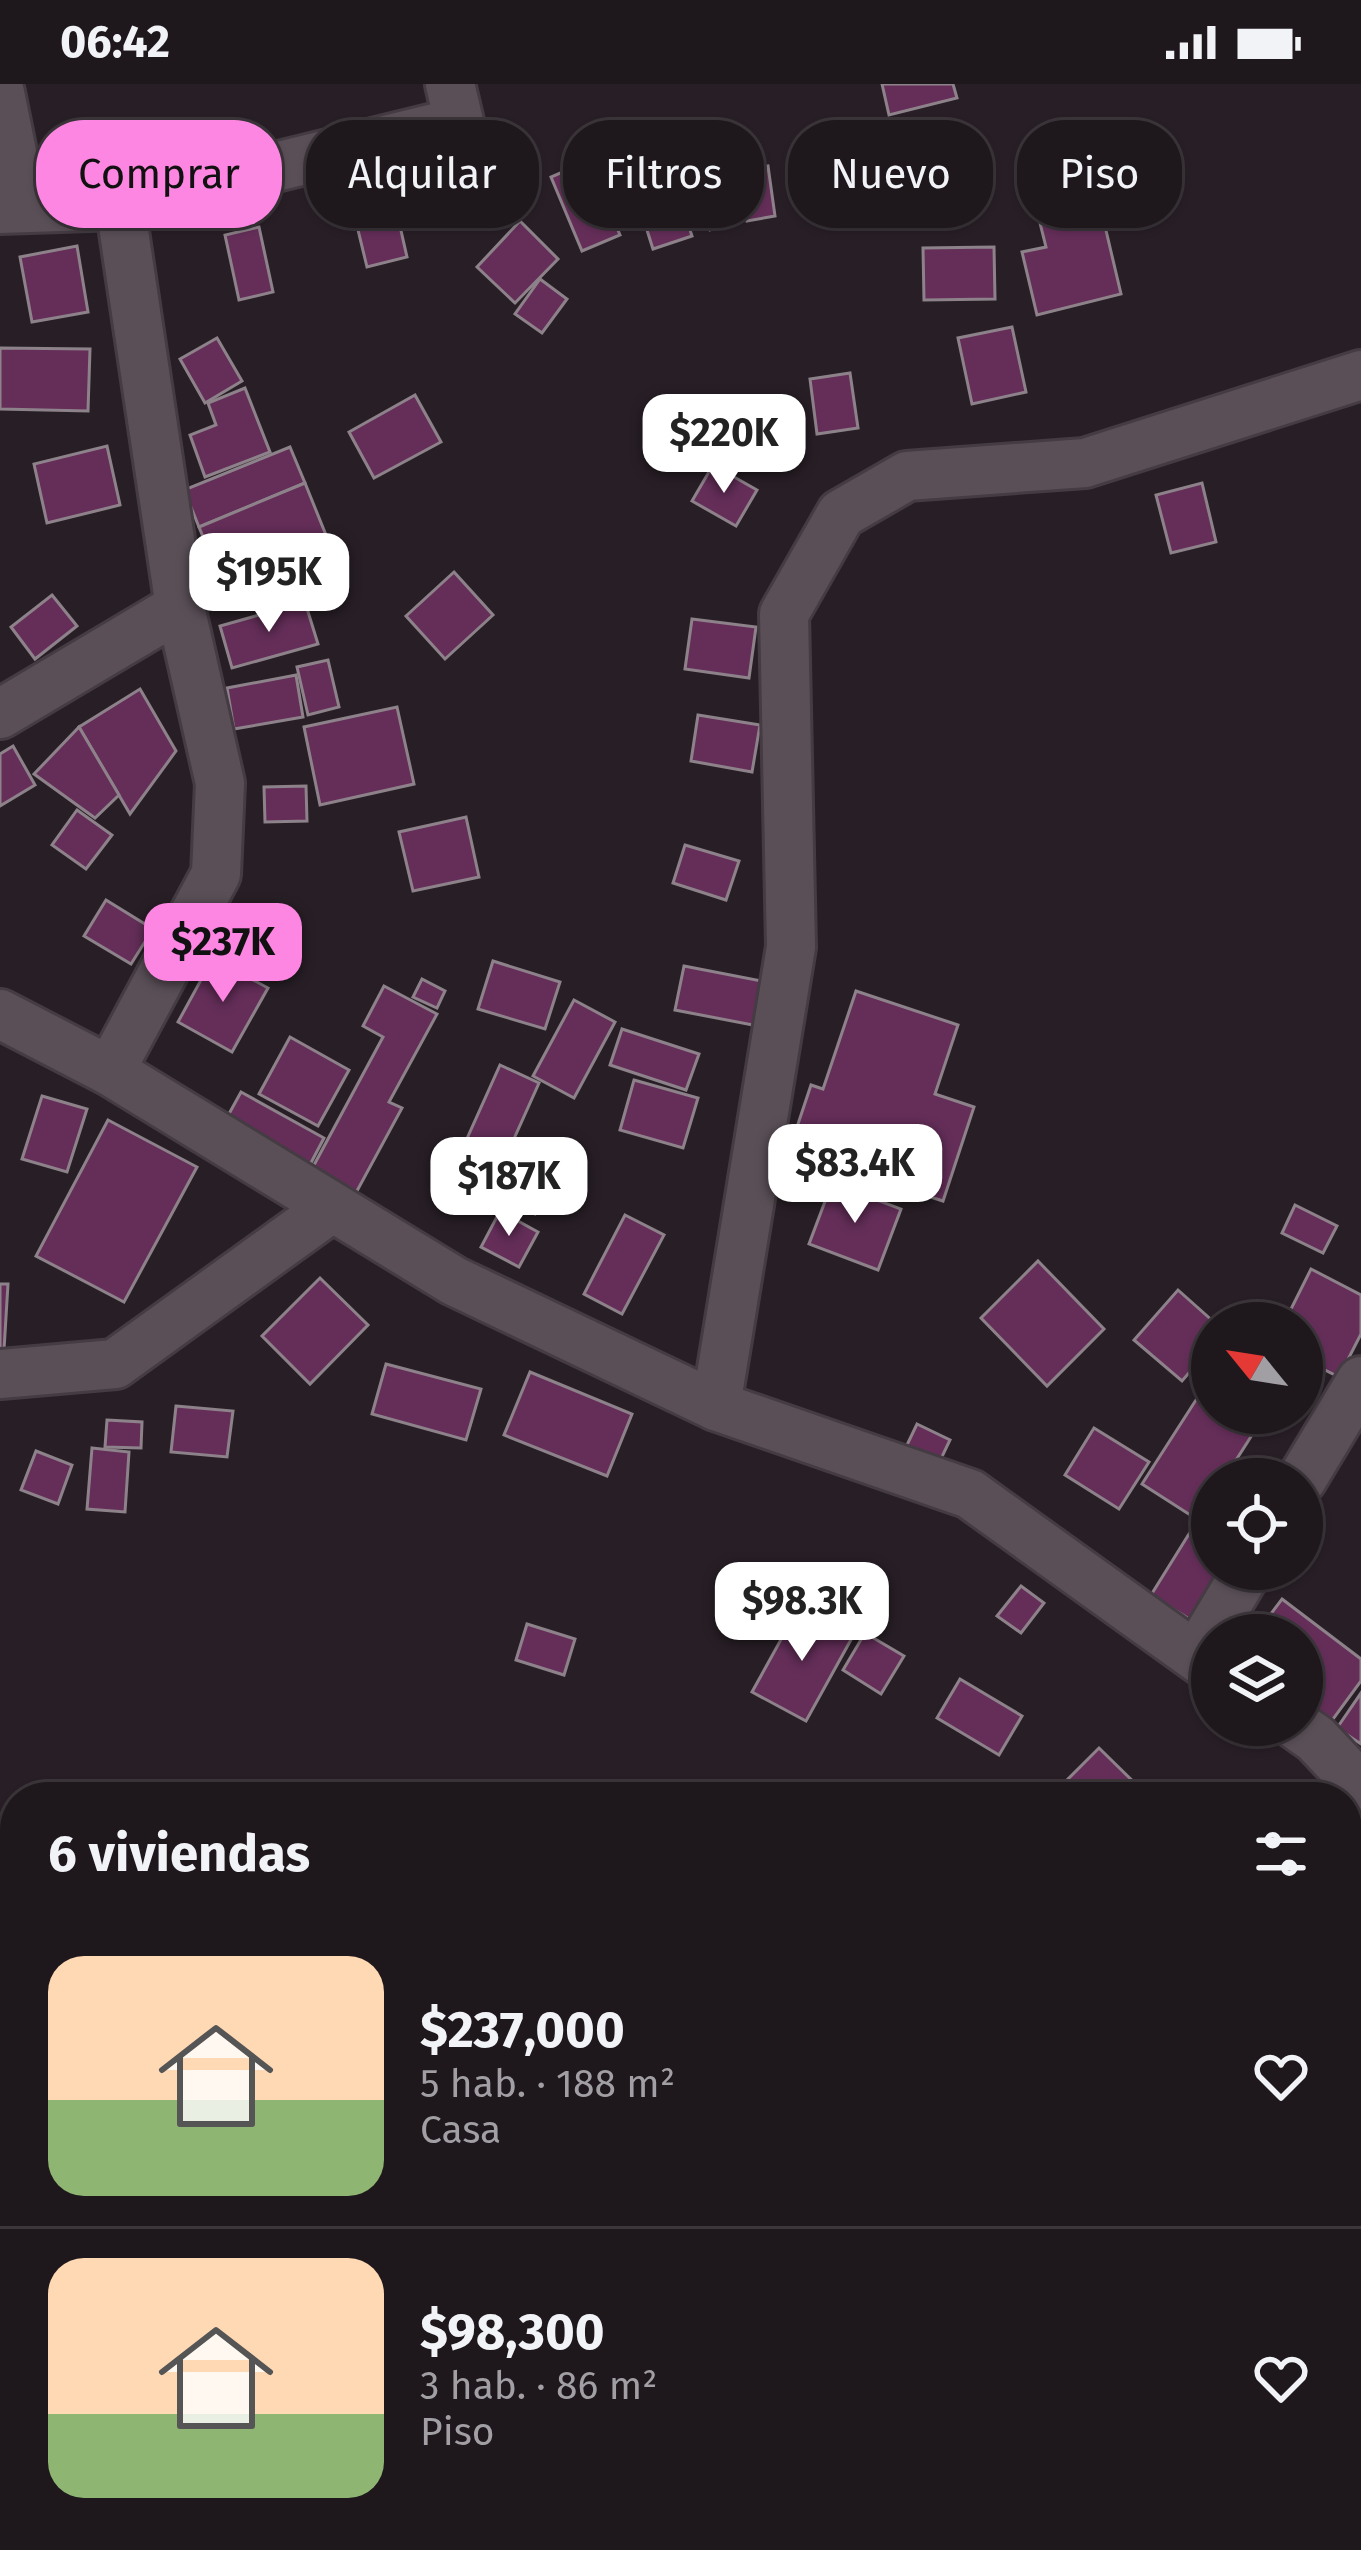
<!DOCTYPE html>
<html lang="es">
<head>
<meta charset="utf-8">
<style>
  :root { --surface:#1e171c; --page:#2b2429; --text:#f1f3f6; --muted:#a19fa3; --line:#3c363b; --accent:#fd86e2 }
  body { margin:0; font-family:"Fira Sans",sans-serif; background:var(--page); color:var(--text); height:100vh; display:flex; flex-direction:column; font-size:45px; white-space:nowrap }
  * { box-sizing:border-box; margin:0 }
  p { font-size:39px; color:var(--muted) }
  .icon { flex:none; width:66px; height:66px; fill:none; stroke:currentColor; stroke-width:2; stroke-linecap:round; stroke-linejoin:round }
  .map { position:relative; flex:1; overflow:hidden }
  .panel { position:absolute; left:0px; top:1698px; width:1362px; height:768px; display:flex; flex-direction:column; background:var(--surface); border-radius:48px 48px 0 0; box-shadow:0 3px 9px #0004,0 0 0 3px var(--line) }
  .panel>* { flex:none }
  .banner { position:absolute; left:36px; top:36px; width:1290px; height:108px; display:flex; gap:24px }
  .needle { width:78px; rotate:300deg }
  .buttons { position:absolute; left:1191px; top:1218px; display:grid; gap:24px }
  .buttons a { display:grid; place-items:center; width:132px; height:132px; border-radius:50%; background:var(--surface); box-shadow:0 3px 9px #0004,0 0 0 3px var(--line); font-size:60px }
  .price { position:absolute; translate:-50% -102px; padding:0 27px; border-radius:24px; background:#fff; color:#222; font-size:39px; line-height:78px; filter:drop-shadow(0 3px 6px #0008) }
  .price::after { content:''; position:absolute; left:50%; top:72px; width:36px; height:27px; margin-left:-18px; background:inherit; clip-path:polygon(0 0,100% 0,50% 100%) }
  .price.current { background:var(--accent); color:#111 }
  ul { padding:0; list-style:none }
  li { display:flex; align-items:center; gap:36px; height:300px; padding:0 48px }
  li+li { border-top:3px solid var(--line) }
  li span { display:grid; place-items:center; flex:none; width:336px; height:240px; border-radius:36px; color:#555 }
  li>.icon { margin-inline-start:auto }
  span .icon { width:144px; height:144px; fill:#fffc; stroke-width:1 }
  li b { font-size:51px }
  h2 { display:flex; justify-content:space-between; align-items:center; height:144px; padding:0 48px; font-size:51px }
  .tag { padding:0 42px; border-radius:48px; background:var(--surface); box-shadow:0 3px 9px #0004,0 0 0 3px var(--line); font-size:42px; line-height:108px }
  .tag.current { background:var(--accent); color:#111 }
  .status { display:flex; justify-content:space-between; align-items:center; height:84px; padding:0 60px; background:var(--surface); direction:ltr }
  .status svg { height:33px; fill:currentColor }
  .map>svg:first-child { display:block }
  .building { fill:#642e59; stroke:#8e828a; stroke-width:3 }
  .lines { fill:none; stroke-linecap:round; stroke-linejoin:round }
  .minor-casing { stroke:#443c42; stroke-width:54 }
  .minor { stroke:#5a4f57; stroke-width:48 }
</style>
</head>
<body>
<div class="status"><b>06:42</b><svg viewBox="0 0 49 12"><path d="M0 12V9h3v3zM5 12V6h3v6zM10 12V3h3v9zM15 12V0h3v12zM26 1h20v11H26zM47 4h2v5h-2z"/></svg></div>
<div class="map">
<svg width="1361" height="2466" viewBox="0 0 1361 2466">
  <rect width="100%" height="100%" fill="#281f26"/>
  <g class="building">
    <path d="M882,0H953L957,14L889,31Z"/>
    <path d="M85,38L128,45L122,78L79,71Z"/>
    <path d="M722,57L746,135L710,146L686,68Z"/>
    <path d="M665,70L692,152L653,165L627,83Z"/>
    <path d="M588,77L620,151L582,167L551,93Z"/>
    <path d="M768,82L775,132L747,137L740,86Z"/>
    <path d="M1096,104L1121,210L1037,231L1022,168L1046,163L1040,139L1078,130L1074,109Z"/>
    <path d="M392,107L407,173L367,183L351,117Z"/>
    <path d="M520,137L558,175L515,219L477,183Z"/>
    <path d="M259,143L273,208L239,216L225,151Z"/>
    <path d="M77,162L88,228L32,238L20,173Z"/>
    <path d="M994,163L995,215L924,216L923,164Z"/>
    <path d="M540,195L567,215L542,249L515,230Z"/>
    <path d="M1012,243L1026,308L972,320L958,254Z"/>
    <path d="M217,254L242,297L205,319L180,275Z"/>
    <path d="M0,264L90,265L88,327L0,325Z"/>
    <path d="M850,289L858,344L817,350L810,295Z"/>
    <path d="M245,304L270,368L205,393L190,351L216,341L208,319Z"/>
    <path d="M415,311L441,358L374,394L349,348Z"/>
    <path d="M107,362L120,421L47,439L34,380Z"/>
    <path d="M290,363L305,399L199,443L184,406Z"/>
    <path d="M713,381L757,406L736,442L692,417Z"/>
    <path d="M305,399L330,461L225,506L199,443Z"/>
    <path d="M1202,399L1216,458L1171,469L1156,411Z"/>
    <path d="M454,488L493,531L445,575L406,532Z"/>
    <path d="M52,511L77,542L35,575L11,543Z"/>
    <path d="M305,518L318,560L232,584L220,542Z"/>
    <path d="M692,535L756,543L749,594L685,585Z"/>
    <path d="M328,576L339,623L308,631L297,583Z"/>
    <path d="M296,591L303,633L234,645L227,604Z"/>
    <path d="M140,605L176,667L130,730L79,643Z"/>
    <path d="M397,623L414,700L320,721L304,643Z"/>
    <path d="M698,631L760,641L752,688L691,677Z"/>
    <path d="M79,643L119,711L95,734L34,690Z"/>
    <path d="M13,662L35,701L0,722V670Z"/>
    <path d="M306,702L307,737L265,738L264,703Z"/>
    <path d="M77,726L112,751L86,785L52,761Z"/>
    <path d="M466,733L479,793L413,807L399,748Z"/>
    <path d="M685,761L739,777L726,816L673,799Z"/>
    <path d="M106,816L153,845L131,880L84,852Z"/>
    <path d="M213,874L268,904L232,968L178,938Z"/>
    <path d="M493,877L560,898L545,945L478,925Z"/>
    <path d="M684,882L767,898L758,942L675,926Z"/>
    <path d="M422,895L445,907L437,924L413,913Z"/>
    <path d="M384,902L437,930L389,1018L402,1024L351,1118L307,1094L383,953L363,942Z"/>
    <path d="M856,907L958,941L935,1010L974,1023L943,1117L789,1067L811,1001L823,1005Z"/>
    <path d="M574,916L615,938L574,1014L533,992Z"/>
    <path d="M622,945L699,970L686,1006L610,981Z"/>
    <path d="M290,953L349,986L318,1042L259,1010Z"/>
    <path d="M500,981L539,999L504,1077L465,1059Z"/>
    <path d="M634,996L698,1014L683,1064L620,1046Z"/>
    <path d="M241,1008L324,1054L303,1094L219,1048Z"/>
    <path d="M42,1012L87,1025L67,1088L22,1075Z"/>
    <path d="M108,1036L197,1083L124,1218L36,1172Z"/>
    <path d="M469,1084L500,1098L488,1125L457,1111Z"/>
    <path d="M516,1087L549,1110L535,1130L503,1107Z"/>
    <path d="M832,1099L901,1125L878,1186L809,1160Z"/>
    <path d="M1295,1121L1337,1142L1323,1169L1282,1149Z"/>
    <path d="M500,1127L538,1148L519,1183L481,1163Z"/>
    <path d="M625,1131L664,1151L622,1230L584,1210Z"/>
    <path d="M1038,1177L1104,1245L1047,1302L981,1234Z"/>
    <path d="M1311,1185L1361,1211V1250L1339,1293L1305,1276L1313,1261L1302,1256V1239H1284Z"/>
    <path d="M320,1194L368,1241L310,1300L262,1252Z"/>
    <path d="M0,1200H8L4,1266H0Z"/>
    <path d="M1178,1206L1215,1239L1212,1262L1182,1297L1134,1256Z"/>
    <path d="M386,1280L481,1305L466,1356L372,1330Z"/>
    <path d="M530,1288L632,1330L607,1392L504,1351Z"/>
    <path d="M1212,1291V1329H1266L1224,1395H1212V1413L1198,1436L1142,1400Z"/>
    <path d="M176,1322L233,1327L227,1373L171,1368Z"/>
    <path d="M107,1336L142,1338L141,1364L105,1363Z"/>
    <path d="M917,1340L950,1356L938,1381L905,1365Z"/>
    <path d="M1094,1344L1149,1378L1119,1425L1065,1391Z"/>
    <path d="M92,1364L129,1368L125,1428L87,1425Z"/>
    <path d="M36,1367L72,1381L58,1420L21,1406Z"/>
    <path d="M1212,1413V1485H1232L1197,1540L1151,1511Z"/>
    <path d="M1021,1502L1044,1519L1021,1549L997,1532Z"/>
    <path d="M1282,1515L1361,1575V1597L1328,1642L1302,1622V1551H1255Z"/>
    <path d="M799,1523L853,1552L806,1637L752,1608Z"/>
    <path d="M527,1540L575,1555L564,1591L516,1576Z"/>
    <path d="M865,1549L904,1572L881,1610L843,1586Z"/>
    <path d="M960,1595L1022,1632L999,1671L937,1634Z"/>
    <path d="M1361,1609V1660L1337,1644Z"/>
    <path d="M1099,1664L1149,1713H1050Z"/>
    <path d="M295,2451H319L349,2466H288Z"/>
    <path d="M934,2451H954L969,2466H918Z"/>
    <path d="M974,2451H1046L1033,2466H991Z"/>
    <path d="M1101,2451H1186L1202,2466H1116Z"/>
  </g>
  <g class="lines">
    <g class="minor-casing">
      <g id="minor">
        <path d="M0,9L23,123"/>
        <path d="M0,125L120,121L459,38L450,0"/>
        <path d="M0,630L180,523"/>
        <path d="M0,930L110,987L454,1197L716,1322L970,1410L1212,1584"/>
        <path d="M110,987L216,790L220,699L180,523L120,121"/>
        <path d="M0,1290L115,1280L331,1124"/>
        <path d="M716,1322L791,863L784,530L841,430L907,392L1085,379L1361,291"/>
        <path d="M1302,1395L1361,1297"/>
        <path d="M1196,1572L1248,1485"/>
        <path d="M1296,1641L1316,1655L1361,1703"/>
        <path d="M1347,1759L1361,1751"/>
      </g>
    </g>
    <use href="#minor" class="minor"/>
  </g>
</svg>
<div class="buttons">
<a><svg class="needle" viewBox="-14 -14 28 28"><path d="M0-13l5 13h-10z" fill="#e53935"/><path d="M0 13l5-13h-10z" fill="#a19fa3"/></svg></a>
<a><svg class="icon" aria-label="locate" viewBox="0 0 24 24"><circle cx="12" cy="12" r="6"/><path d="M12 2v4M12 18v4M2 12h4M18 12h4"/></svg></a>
<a><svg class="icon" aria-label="layers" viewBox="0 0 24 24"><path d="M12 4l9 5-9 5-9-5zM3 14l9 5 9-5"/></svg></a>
</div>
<b class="price" style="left:724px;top:412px">$220K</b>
<b class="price" style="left:269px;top:551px">$195K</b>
<b class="price current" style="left:223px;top:921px">$237K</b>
<b class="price" style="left:855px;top:1142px">$83.4K</b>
<b class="price" style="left:509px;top:1155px">$187K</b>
<b class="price" style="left:802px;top:1580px">$98.3K</b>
<div class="banner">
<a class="tag current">Comprar</a>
<a class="tag">Alquilar</a>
<a class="tag">Filtros</a>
<a class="tag">Nuevo</a>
<a class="tag">Piso</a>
</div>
<section class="panel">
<h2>6 viviendas<svg class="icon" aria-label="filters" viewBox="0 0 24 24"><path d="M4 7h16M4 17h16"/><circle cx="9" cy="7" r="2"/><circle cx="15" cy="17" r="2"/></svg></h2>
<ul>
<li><span style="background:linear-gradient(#ffd9b3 60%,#8fb573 0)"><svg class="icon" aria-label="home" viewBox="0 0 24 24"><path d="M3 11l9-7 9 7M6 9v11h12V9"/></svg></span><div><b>$237,000</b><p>5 hab. · 188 m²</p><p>Casa</p></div><svg class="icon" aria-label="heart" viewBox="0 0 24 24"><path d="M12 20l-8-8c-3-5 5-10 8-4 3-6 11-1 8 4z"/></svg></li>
<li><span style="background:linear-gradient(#ffd9b3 65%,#8fb573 0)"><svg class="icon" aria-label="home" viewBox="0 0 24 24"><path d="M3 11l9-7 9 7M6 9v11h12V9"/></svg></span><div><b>$98,300</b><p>3 hab. · 86 m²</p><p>Piso</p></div><svg class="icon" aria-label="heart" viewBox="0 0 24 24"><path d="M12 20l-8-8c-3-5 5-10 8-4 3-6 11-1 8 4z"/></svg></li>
</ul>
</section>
</div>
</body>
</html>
